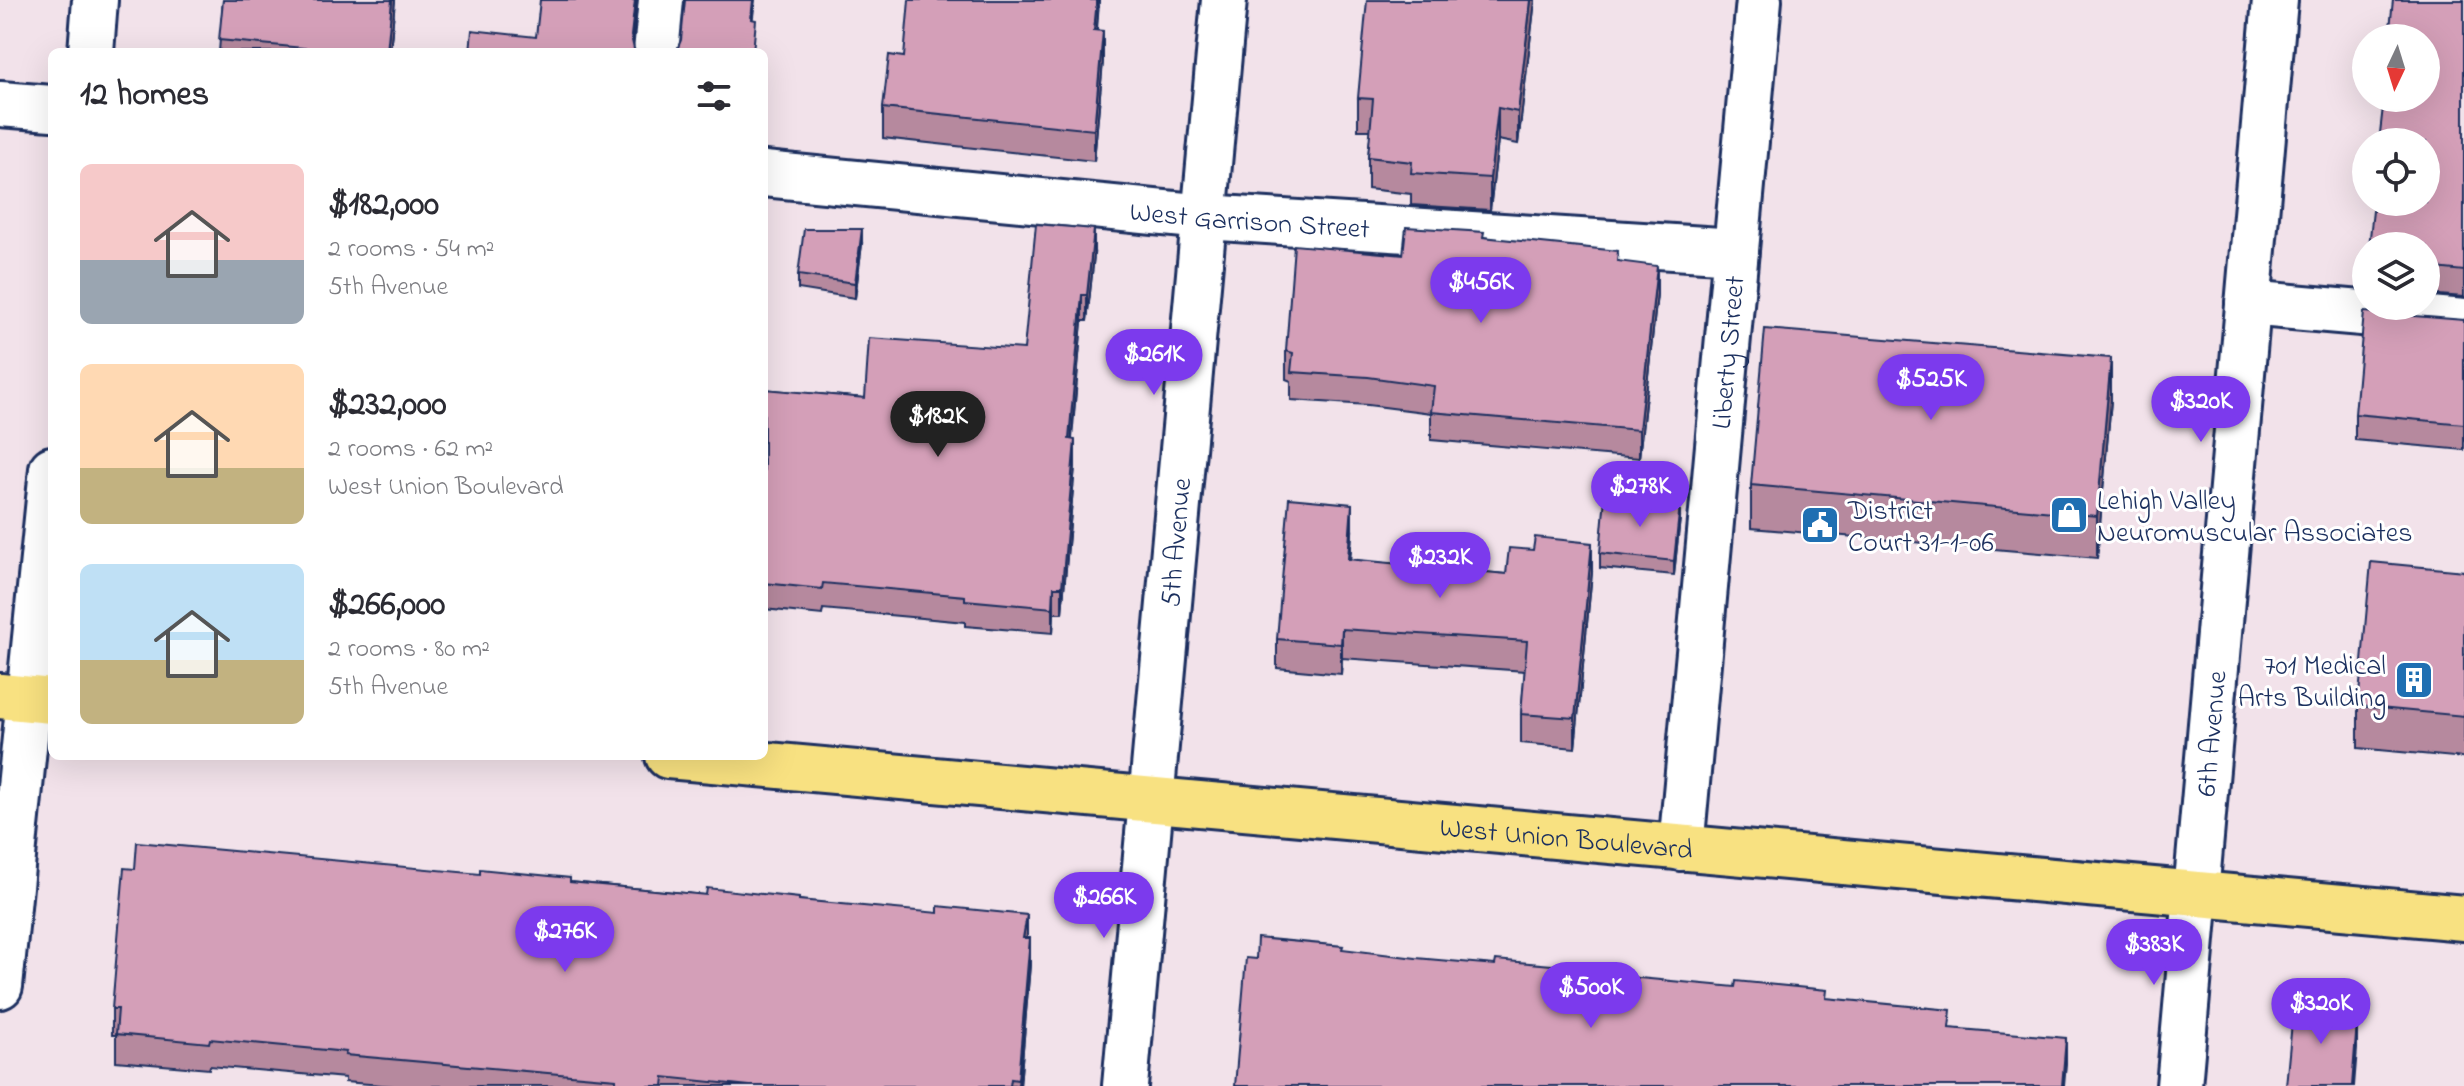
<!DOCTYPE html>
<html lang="en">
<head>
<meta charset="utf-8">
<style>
  :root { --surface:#fff; --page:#f7f7f7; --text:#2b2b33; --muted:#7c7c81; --accent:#7c3aed }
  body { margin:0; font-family:"Indie Flower",sans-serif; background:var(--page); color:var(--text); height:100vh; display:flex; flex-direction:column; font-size:30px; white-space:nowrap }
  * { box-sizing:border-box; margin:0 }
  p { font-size:26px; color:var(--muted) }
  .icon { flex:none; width:44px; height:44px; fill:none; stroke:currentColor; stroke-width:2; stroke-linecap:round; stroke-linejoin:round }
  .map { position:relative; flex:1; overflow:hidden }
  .sheet { position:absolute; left:48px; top:48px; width:720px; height:712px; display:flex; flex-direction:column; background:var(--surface); border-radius:12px; box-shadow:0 8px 32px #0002 }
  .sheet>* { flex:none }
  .needle { width:52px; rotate:184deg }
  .tools { position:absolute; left:2352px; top:24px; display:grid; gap:16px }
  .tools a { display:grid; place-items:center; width:88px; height:88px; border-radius:50%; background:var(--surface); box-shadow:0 8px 32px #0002; font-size:40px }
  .price { position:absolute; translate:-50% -68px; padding:0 18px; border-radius:28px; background:var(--accent); color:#fff; font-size:26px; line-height:52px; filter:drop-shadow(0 2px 4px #0008) }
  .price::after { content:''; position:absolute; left:50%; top:48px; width:24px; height:18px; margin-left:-12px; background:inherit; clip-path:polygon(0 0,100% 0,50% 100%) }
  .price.current { background:#222; color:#fff }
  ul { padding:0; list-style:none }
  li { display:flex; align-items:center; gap:24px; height:200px; padding:0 32px }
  li span { display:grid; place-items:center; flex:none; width:224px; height:160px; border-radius:12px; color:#555 }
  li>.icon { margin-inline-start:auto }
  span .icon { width:96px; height:96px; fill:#fffc; stroke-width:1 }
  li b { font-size:34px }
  h2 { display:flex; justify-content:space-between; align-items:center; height:96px; padding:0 32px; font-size:34px }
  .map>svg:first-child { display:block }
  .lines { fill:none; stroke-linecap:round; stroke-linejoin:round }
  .minor-casing { stroke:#1b2f5e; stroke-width:50 }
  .major-casing { stroke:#1b2f5e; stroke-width:50 }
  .minor { stroke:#fff; stroke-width:44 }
  .major { stroke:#f8e181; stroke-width:44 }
  .wall { fill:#b6899e; stroke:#1b2f5e; stroke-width:2 }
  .shaded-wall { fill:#946f81; stroke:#1b2f5e; stroke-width:2 }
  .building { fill:#d49fb8; stroke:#1b2f5e; stroke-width:2 }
  .labels { text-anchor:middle; stroke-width:6; stroke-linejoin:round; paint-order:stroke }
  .street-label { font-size:28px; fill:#1b2f5e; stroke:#fff }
  .poi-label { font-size:28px; fill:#1b2f5e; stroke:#fff; text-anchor:start }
</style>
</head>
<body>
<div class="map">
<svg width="2464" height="1086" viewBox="0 0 2464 1086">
  <rect width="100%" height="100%" fill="#f2e2ea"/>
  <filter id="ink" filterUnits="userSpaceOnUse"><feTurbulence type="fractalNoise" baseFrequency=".0125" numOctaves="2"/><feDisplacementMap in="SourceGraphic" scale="16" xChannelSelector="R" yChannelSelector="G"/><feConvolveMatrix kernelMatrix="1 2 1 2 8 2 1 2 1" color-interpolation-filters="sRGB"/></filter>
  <g filter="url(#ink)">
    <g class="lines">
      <g class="minor-casing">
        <g id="minor">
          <path d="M91,52L95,0"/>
          <path d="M656,52L661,0"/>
          <path d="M0,104L52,108"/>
          <path id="s1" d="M764,174L1205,217L1736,251"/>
          <path d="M2248,303L2464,322"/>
          <path id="s2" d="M1681,848L1759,0"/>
          <path d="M0,986L52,469"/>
          <path id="s3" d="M1125,1086L1224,0"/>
          <path id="s4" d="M2179,1086L2275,0"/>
        </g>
      </g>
      <g class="major-casing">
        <g id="major">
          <path d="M0,696L52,701"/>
          <path id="s5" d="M668,756L2464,918"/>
        </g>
      </g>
      <use href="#minor" class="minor"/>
      <use href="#major" class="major"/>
    </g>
    <g class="wall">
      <path d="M223,0H395L390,52H219Z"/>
      <path d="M1099,0L1097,30L1103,61L1094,161L883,138V108L904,57Z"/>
      <path d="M1535,0L1518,144L1498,140L1490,210L1411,205V194L1368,189V157L1371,130H1358V98Z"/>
      <path d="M2464,0V297L2426,294V246Z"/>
      <path d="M1484,237L1618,261L1657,294L1639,458L1431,440V413L1368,405L1291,400V381L1286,379V351L1403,255Z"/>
      <path d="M862,244L855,298L798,289V275Z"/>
      <path d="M1094,255L1087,321H1082L1072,439L1075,466L1062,613H1054L1053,633L965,626V622L823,609L822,615L764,609V389L865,398L1024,349Z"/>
      <path d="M2464,320V450L2355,440V414Z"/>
      <path d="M2111,400L2097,558L1751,528V485Z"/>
      <path d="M1680,518L1674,575L1600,568V553Z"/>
      <path d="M1352,533L1350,560L1506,574L1592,572L1575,748L1521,743V714L1525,671L1342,658L1341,674L1277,668V639Z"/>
      <path d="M2464,571V758L2358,748V706Z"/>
      <path d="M570,882L706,895L799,900L1027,938L1030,964L1020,1086H394L345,1082V1078L210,1066L209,1069L116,1061V1035H112V1009Z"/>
    </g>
    <g class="shaded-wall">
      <path d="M392,0H395L390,52H387Z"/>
      <path d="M635,0H636L631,50V36Z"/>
      <path d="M753,0H755L751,33V19Z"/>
      <path d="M1097,0H1099L1094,60V30Z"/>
      <path d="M1531,0H1535L1518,144V112Z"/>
      <path d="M1103,31V61L1094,161V130Z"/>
      <path d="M1498,108V140L1490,210V178Z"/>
      <path d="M862,229V244L855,298V283Z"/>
      <path d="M1094,229V255L1087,321V295Z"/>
      <path d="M1657,266V294L1639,458V430Z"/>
      <path d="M1082,295V321L1069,465V439Z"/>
      <path d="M2111,358V400L2097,558V516Z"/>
      <path d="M1075,440V466L1062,613V587Z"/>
      <path d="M1352,504V533L1348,589V559Z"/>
      <path d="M1680,504V518L1674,575V561Z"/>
      <path d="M1592,543V572L1575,748V718Z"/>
      <path d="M1054,587V613L1053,633V608Z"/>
      <path d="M1342,629V658L1341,674V644Z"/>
      <path d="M1027,915V941L1023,938Z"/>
      <path d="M1030,938V964L1020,1086H1018Z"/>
      <path d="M2357,1022V1049L2354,1086H2352Z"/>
      <path d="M2066,1038V1064L2064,1086H2062Z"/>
    </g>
    <g class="building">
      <path d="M223,0H392L387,52L347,48L346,52L219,40Z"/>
      <path d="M540,0H635L631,36L634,49L636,52H470L472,30L536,37Z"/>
      <path d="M685,0H753L751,19L756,20L753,52H676L681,40Z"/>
      <path d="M909,0H1097L1094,30L1103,31L1094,130L883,108L889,55L904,57Z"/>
      <path d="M1367,0H1531L1518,112L1498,108L1490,178L1411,173L1412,162L1368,157L1373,99L1358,98Z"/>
      <path d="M2393,0H2464V271L2426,267V246H2369L2374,202H2426V142H2379L2384,98H2426V38H2389Z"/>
      <path d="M1036,224L1094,229L1087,295H1082L1069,439L1075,440L1062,587H1054L1053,608L965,600V596L823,583L822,589L764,583V389L865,398L869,338L1024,349Z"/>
      <path d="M1406,227L1484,232L1483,237L1618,251L1617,261L1657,266L1639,430L1431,412L1434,386L1368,377L1291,372L1293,353L1286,351L1294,245L1403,255Z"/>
      <path d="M804,229H862L855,283L798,275Z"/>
      <path d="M2364,312L2464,320V424L2355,414Z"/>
      <path d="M1765,329L2111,358L2097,516L1751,485Z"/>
      <path d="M1605,497L1680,504L1674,561L1600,553Z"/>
      <path d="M1289,498L1352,504L1348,559L1506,574L1509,548L1533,550L1535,537L1592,543L1575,718L1521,714L1527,641L1342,629L1341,644L1277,639Z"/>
      <path d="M2371,562L2464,571V716L2358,706Z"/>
      <path d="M137,842L480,874V869L570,878V882L706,895L707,888L799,898V900L938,913V906L1027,915L1023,938H1030L1018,1080L1011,1079L1010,1086H750L664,1077L663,1086H616V1079L345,1055L346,1052L210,1039L209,1043L116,1034L118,1009H112L124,868L135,869Z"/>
      <path d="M1257,938L1343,946L1342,949L1416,958L1495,965L1496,960L1586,968V973L1735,987L1736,981L1827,990L1826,998L1951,1010L1949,1028L2066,1038L2062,1086H1235L1246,958L1256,959Z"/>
      <path d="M2294,1001L2349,1006V1021L2357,1022L2352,1086H2286Z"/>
    </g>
  </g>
  <defs>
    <g id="shop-square" transform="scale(2)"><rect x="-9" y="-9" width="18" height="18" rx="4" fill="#1f6fb2" stroke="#fff"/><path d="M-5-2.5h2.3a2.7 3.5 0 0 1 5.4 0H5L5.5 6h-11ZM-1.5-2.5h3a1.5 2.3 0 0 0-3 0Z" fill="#fff"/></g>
    <g id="civic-square" transform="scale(2)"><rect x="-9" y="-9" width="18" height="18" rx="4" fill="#1f6fb2" stroke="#fff"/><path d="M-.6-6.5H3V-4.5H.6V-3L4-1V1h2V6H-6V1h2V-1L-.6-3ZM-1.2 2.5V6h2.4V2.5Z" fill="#fff"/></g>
    <g id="building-square" transform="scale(2)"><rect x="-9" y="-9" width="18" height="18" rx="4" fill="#1f6fb2" stroke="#fff"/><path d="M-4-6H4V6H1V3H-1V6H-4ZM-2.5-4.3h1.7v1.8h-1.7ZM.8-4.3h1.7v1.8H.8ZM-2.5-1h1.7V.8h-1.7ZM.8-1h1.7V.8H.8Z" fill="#fff"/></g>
  </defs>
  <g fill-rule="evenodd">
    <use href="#shop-square" x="2069" y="515"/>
    <use href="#civic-square" x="1820" y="525"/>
    <use href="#building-square" x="2414" y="680"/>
  </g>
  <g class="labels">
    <g class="street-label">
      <text dy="10" stroke="none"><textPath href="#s1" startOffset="488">West Garrison Street</textPath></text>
      <text dy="10" stroke="none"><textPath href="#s2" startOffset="498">Liberty Street</textPath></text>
      <text dy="10" stroke="none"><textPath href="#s3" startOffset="546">5th Avenue</textPath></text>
      <text dy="10" stroke="none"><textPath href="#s4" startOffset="354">6th Avenue</textPath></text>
      <text dy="10" stroke="none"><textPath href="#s5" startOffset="902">West Union Boulevard</textPath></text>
    </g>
    <g class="poi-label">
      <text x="2097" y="509">Lehigh Valley<tspan x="2097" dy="32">Neuromuscular Associates</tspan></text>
      <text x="1848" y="519">District<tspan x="1848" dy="32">Court 31-1-06</tspan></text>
      <text x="2386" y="674" text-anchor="end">701 Medical<tspan x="2386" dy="32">Arts Building</tspan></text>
    </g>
  </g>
</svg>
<div class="tools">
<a><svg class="needle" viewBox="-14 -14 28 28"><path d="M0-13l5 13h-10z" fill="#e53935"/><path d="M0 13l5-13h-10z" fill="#7c7c81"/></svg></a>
<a><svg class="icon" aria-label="locate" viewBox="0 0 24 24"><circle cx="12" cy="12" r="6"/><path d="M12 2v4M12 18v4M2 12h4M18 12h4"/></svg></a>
<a><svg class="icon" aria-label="layers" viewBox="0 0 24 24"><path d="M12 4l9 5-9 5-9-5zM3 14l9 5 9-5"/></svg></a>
</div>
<b class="price" style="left:1481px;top:325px">$456K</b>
<b class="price" style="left:1154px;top:397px">$261K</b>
<b class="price" style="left:1931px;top:422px">$525K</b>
<b class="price" style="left:2201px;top:444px">$320K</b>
<b class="price current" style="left:938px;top:459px">$182K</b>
<b class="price" style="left:1640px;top:529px">$278K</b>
<b class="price" style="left:1440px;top:600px">$232K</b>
<b class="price" style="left:1104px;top:940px">$266K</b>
<b class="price" style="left:565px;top:974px">$276K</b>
<b class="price" style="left:2154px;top:987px">$383K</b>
<b class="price" style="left:1591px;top:1030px">$500K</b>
<b class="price" style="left:2321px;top:1046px">$320K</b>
<section class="sheet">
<h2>12 homes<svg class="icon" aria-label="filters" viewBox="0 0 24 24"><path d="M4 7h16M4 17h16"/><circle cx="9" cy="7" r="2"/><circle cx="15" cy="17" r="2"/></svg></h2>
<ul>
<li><span style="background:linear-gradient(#f6c9c9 60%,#9aa5b1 0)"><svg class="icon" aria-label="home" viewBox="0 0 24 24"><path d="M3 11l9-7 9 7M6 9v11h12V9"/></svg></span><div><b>$182,000</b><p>2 rooms · 54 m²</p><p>5th Avenue</p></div></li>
<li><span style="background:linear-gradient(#ffd9b3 65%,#c2b280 0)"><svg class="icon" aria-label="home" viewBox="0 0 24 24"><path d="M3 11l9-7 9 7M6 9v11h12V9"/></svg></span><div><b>$232,000</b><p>2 rooms · 62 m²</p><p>West Union Boulevard</p></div></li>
<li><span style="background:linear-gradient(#bfe0f5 60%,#c2b280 0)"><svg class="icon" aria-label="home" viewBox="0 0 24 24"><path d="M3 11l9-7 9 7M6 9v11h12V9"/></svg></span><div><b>$266,000</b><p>2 rooms · 80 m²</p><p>5th Avenue</p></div></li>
</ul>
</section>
</div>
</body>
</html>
